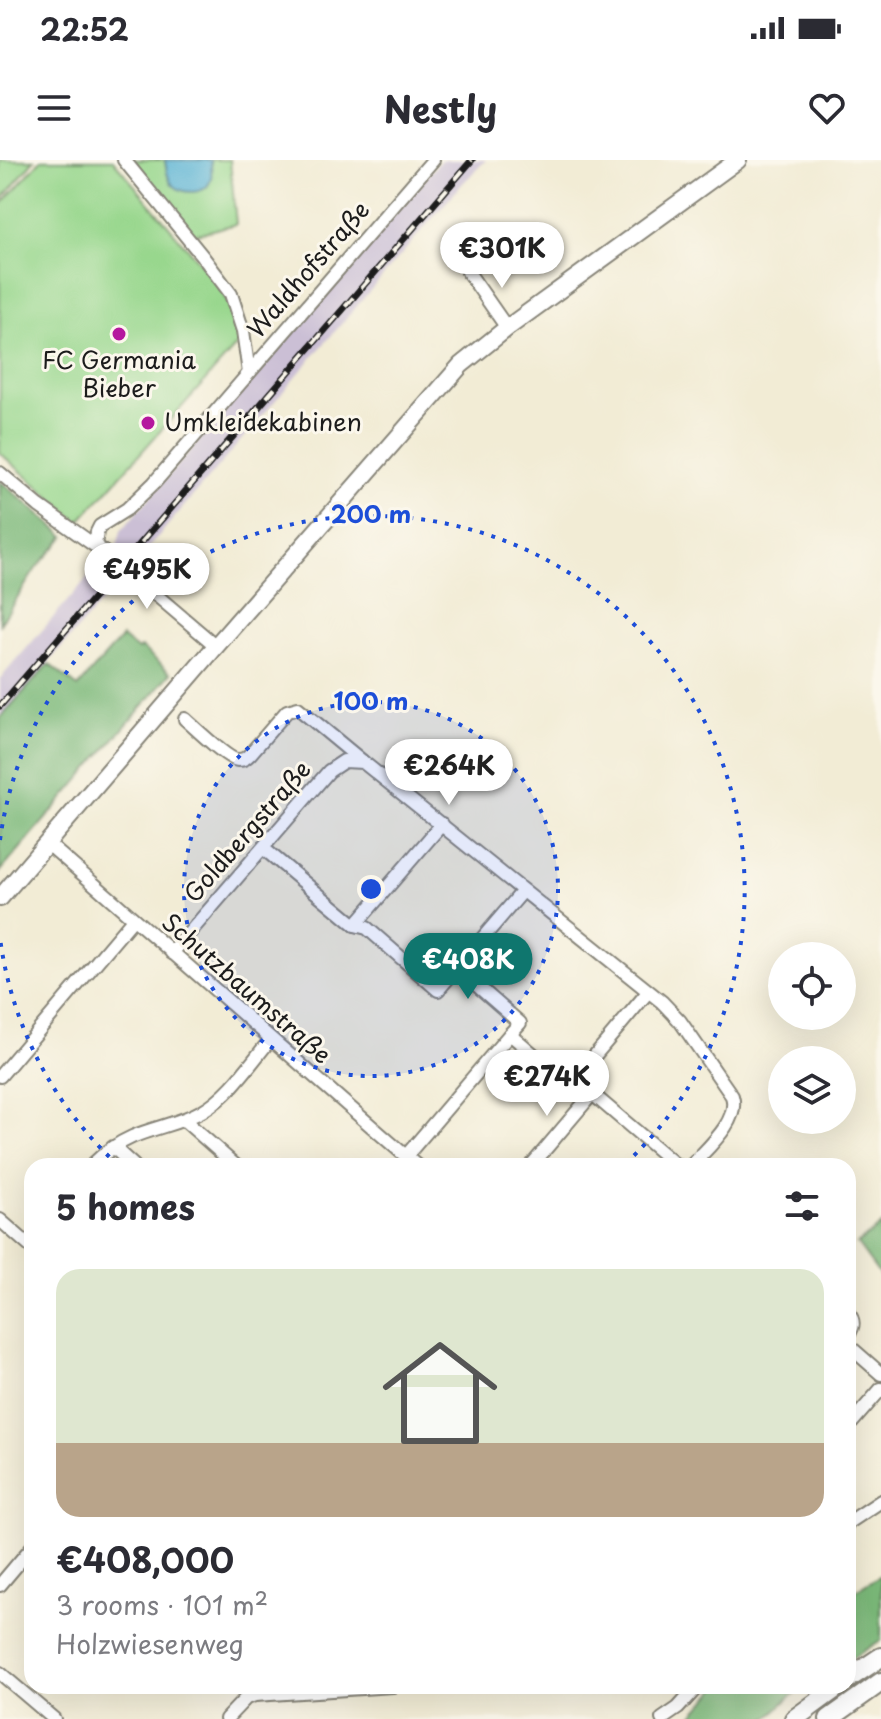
<!DOCTYPE html>
<html lang="en">
<head>
<meta charset="utf-8">
<style>
  :root { --surface:#fff; --page:#f2f2f3; --text:#2b2b33; --muted:#7c7c81; --line:#e1e1e2; --accent:#0f766e }
  body { margin:0; font-family:"Playpen Sans",sans-serif; background:var(--page); color:var(--text); height:100vh; display:flex; flex-direction:column; font-size:30px; white-space:nowrap }
  * { box-sizing:border-box; margin:0 }
  p { font-size:26px; color:var(--muted) }
  .icon { flex:none; width:44px; height:44px; fill:none; stroke:currentColor; stroke-width:2; stroke-linecap:round; stroke-linejoin:round }
  .map { position:relative; flex:1; overflow:hidden }
  .details { position:absolute; left:24px; top:998px; width:832px; height:536px; display:flex; flex-direction:column; background:var(--surface); border-radius:24px; box-shadow:0 8px 32px #0002 }
  .details>* { flex:none }
  .fabs { position:absolute; left:768px; top:782px; display:grid; gap:16px }
  .fabs a { display:grid; place-items:center; width:88px; height:88px; border-radius:50%; background:var(--surface); box-shadow:0 8px 32px #0002; font-size:40px }
  .price { position:absolute; translate:-50% -68px; padding:0 18px; border-radius:28px; background:#fff; color:#222; font-size:26px; line-height:52px; filter:drop-shadow(0 2px 4px #0008) }
  .price::after { content:''; position:absolute; left:50%; top:48px; width:24px; height:18px; margin-left:-12px; background:inherit; clip-path:polygon(0 0,100% 0,50% 100%) }
  .price.active { background:var(--accent); color:#fff }
  ul { padding:0; list-style:none }
  li { display:grid; align-content:center; gap:16px; height:424px; padding:0 32px }
  li+li { border-top:2px solid var(--line) }
  li span { display:grid; place-items:center; height:248px; border-radius:24px; color:#555 }
  li>.icon { margin-inline-start:auto }
  span .icon { width:144px; height:144px; fill:#fffc; stroke-width:1 }
  li b { font-size:34px }
  h2 { display:flex; justify-content:space-between; align-items:center; height:96px; padding:0 32px; font-size:34px }
  .status { display:flex; justify-content:space-between; align-items:center; height:56px; padding:0 40px; background:var(--surface); direction:ltr }
  .status svg { height:22px; fill:currentColor }
  header { display:flex; justify-content:space-between; align-items:center; height:104px; padding:0 32px; background:var(--surface); font-size:36px; font-weight:700 }
  .map>svg:first-child { display:block }
  .industrial { fill:#cbbfd5 }
  .green { fill:#98d78d; stroke:#5a7a54; stroke-width:2 }
  .forest { fill:#7ab878; stroke:#4b6a4a; stroke-width:2 }
  .water { fill:#55b1d3; stroke:#386678; stroke-width:2 }
  .lines { fill:none; stroke-linecap:round; stroke-linejoin:round }
  .street-casing { stroke:#878478; stroke-width:16 }
  .secondary-casing { stroke:#878478; stroke-width:20 }
  .primary-casing { stroke:#878478; stroke-width:22 }
  .street { stroke:#fff; stroke-width:12 }
  .secondary { stroke:#fff; stroke-width:16 }
  .primary { stroke:#fff; stroke-width:18 }
  .rail-casing { stroke:#1c1c1c; stroke-width:7 }
  .rail { stroke:#fbf7ec; stroke-width:4; stroke-dasharray:12; stroke-linecap:butt }
  .ring { fill:none; stroke:#1d4ed8; stroke-width:4; stroke-dasharray:4 8 }
  .poi-dot { fill:#b5179e; stroke:#fbf7ec; stroke-width:3 }
  .labels { text-anchor:middle; stroke-width:6; stroke-linejoin:round; paint-order:stroke }
  .street-label { font-size:24px; fill:#1c1c1c; stroke:#fbf7ec }
  .poi-label { font-size:24px; fill:#1c1c1c; stroke:#fbf7ec }
  .centre { fill:#1d4ed8; stroke:#fbf7ec; stroke-width:4 }
  .ring-label { font-size:24px; text-anchor:middle; font-weight:bold; fill:#1d4ed8; stroke:#fbf7ec; stroke-width:6; stroke-linejoin:round; paint-order:stroke }
</style>
</head>
<body>
<div class="status"><b>22:52</b><svg viewBox="0 0 49 12"><path d="M0 12V9h3v3zM5 12V6h3v6zM10 12V3h3v9zM15 12V0h3v12zM26 1h20v11H26zM47 4h2v5h-2z"/></svg></div>
<header><svg class="icon" aria-label="menu" viewBox="0 0 24 24"><path d="M4 6h16M4 12h16M4 18h16"/></svg>Nestly<svg class="icon" aria-label="heart" viewBox="0 0 24 24"><path d="M12 20l-8-8c-3-5 5-10 8-4 3-6 11-1 8 4z"/></svg></header>
<div class="map">
<svg width="881" height="1559" viewBox="0 0 881 1559">
  <rect width="100%" height="100%" fill="#fbf7ec"/>
  <filter id="ink" filterUnits="userSpaceOnUse"><feTurbulence type="fractalNoise" baseFrequency=".0125" numOctaves="2"/><feDisplacementMap in="SourceGraphic" scale="16" xChannelSelector="R" yChannelSelector="G"/><feConvolveMatrix kernelMatrix="1 2 1 2 8 2 1 2 1" color-interpolation-filters="sRGB"/></filter>
  <filter id="wash" filterUnits="userSpaceOnUse"><feTurbulence type="fractalNoise" baseFrequency=".006" numOctaves="4" result="noise"/><feDisplacementMap in="SourceGraphic" scale="32" xChannelSelector="R" yChannelSelector="G"/><feGaussianBlur stdDeviation="1.8" result="paint"/><feColorMatrix in="noise" values="0 0 0 0 0 0 0 0 0 0 0 0 0 0 0 0 0 1.4 0 .05"/><feComposite in="paint" operator="in"/></filter>
  <g filter="url(#wash)">
    <rect width="100%" height="100%" fill="#f2ecd5"/>
    <g class="industrial">
      <path d="M441,0H486L462,24L136,402L117,386L121,371Z"/>
      <path d="M102,401L107,402L124,416L0,558V519Z"/>
    </g>
    <g class="green">
      <path d="M0,0H34L0,42Z"/>
      <path d="M41,0H113L217,123C229,143 236,160 239,183L79,362L0,293V46Z"/>
      <path d="M134,0H165L169,19L206,28L211,17V0H230L236,64L192,75Z"/>
    </g>
    <g class="forest">
      <path d="M0,321L65,376L37,407L0,464Z"/>
      <path d="M122,477L138,490L141,487L171,513L0,712V558L49,504L78,527Z"/>
      <path d="M881,1065V1117L857,1084Z"/>
      <path d="M881,1415V1480L848,1501V1435Z"/>
      <path d="M719,1526H808L790,1537L767,1559H689Z"/>
    </g>
    <path class="water" d="M165,0H211C211,6 212,14 211,19C206,36 183,34 173,25C167,19 166,8 165,0Z"/>
  </g>
  <g filter="url(#ink)">
    <g class="lines">
      <g class="street-casing">
        <g id="street">
          <path d="M124,0L203,97L231,134L243,171L249,213"/>
          <path d="M468,112L507,168"/>
          <path d="M0,313L39,346L115,400L216,486"/>
          <path d="M95,385L97,372L100,366L127,349L154,323L433,0"/>
          <path d="M185,559C194,567 228,600 238,600C244,600 246,598 250,594L287,551L298,548L362,601"/>
          <path d="M47,683L417,1006"/>
          <path d="M263,688L355,765L367,768L438,830L457,808L520,863L510,874L569,925L575,919L677,1006"/>
          <path d="M355,765L442,664"/>
          <path d="M172,793L329,611L344,601L363,602L662,842L680,861L732,936C740,961 707,988 691,1006"/>
          <path d="M457,808L523,731"/>
          <path d="M0,916L133,759"/>
          <path d="M575,919L648,832"/>
          <path d="M184,960L236,1006"/>
          <path d="M113,987L134,1006"/>
          <path d="M406,996L510,874"/>
          <path d="M91,1006C103,994 116,984 132,977C155,967 179,964 202,951C230,935 250,904 270,880"/>
          <path d="M531,1006L592,934"/>
          <path d="M0,1060L32,1088"/>
          <path d="M848,1153C855,1161 854,1167 848,1175"/>
          <path d="M848,1185L881,1214"/>
          <path d="M848,1267L881,1229"/>
          <path d="M848,1363L881,1341"/>
          <path d="M0,1425L32,1387"/>
          <path d="M0,1513L54,1559"/>
          <path d="M226,1559L246,1538L255,1535L393,1526"/>
          <path d="M662,1559L678,1548L698,1526"/>
        </g>
      </g>
      <g class="secondary-casing">
        <path id="secondary" d="M0,738L216,486L461,205L507,168L738,0"/>
      </g>
      <g class="primary-casing">
        <g id="primary">
          <path d="M848,1519L881,1497"/>
          <path d="M794,1559L839,1526"/>
          <path d="M829,1559L881,1522"/>
        </g>
      </g>
      <use href="#street" class="street"/>
      <use href="#secondary" class="secondary"/>
      <use href="#primary" class="primary"/>
      <g class="rail-casing">
        <path id="rail" d="M0,546L472,0"/>
      </g>
      <use href="#rail" class="rail"/>
    </g>
  </g>
  <circle cx="371" cy="729" r="187" fill="#1d4ed8" fill-opacity=".12"/>
  <g class="ring">
    <circle cx="371" cy="729" r="187"/>
    <path d="M118 1005A374 374 0 0 1 0 778M0 680A374 374 0 1 1 624 1005"/>
  </g>
  <g class="poi-dot">
    <circle cx="119" cy="174" r="8"/>
    <circle cx="148" cy="263" r="8"/>
  </g>
  <g class="labels">
    <g class="street-label">
      <text transform="translate(309 110) rotate(-49)" y="8">Waldhofstraße</text>
      <text transform="translate(248 672) rotate(-49)" y="8">Goldbergstraße</text>
      <text transform="translate(246 829) rotate(41)" y="8">Schutzbaumstraße</text>
    </g>
    <g class="poi-label">
      <text x="119" y="209">FC Germania<tspan x="119" dy="28">Bieber</tspan></text>
      <text x="164" y="271" text-anchor="start">Umkleidekabinen</text>
    </g>
  </g>
  <circle cx="371" cy="729" r="12" class="centre"/>
  <g class="ring-label">
    <text x="371" y="363">200 m</text>
    <text x="371" y="550">100 m</text>
  </g>
</svg>
<div class="fabs">
<a><svg class="icon" aria-label="locate" viewBox="0 0 24 24"><circle cx="12" cy="12" r="6"/><path d="M12 2v4M12 18v4M2 12h4M18 12h4"/></svg></a>
<a><svg class="icon" aria-label="layers" viewBox="0 0 24 24"><path d="M12 4l9 5-9 5-9-5zM3 14l9 5 9-5"/></svg></a>
</div>
<b class="price" style="left:502px;top:130px">€301K</b>
<b class="price" style="left:147px;top:451px">€495K</b>
<b class="price" style="left:449px;top:647px">€264K</b>
<b class="price active" style="left:468px;top:841px">€408K</b>
<b class="price" style="left:547px;top:958px">€274K</b>
<section class="details">
<h2>5 homes<svg class="icon" aria-label="filters" viewBox="0 0 24 24"><path d="M4 7h16M4 17h16"/><circle cx="9" cy="7" r="2"/><circle cx="15" cy="17" r="2"/></svg></h2>
<ul>
<li><span style="background:linear-gradient(#dfe7d0 70%,#b9a48a 0)"><svg class="icon" aria-label="home" viewBox="0 0 24 24"><path d="M3 11l9-7 9 7M6 9v11h12V9"/></svg></span><div><b>€408,000</b><p>3 rooms · 101 m²</p><p>Holzwiesenweg</p></div></li>
</ul>
</section>
</div>
</body>
</html>
